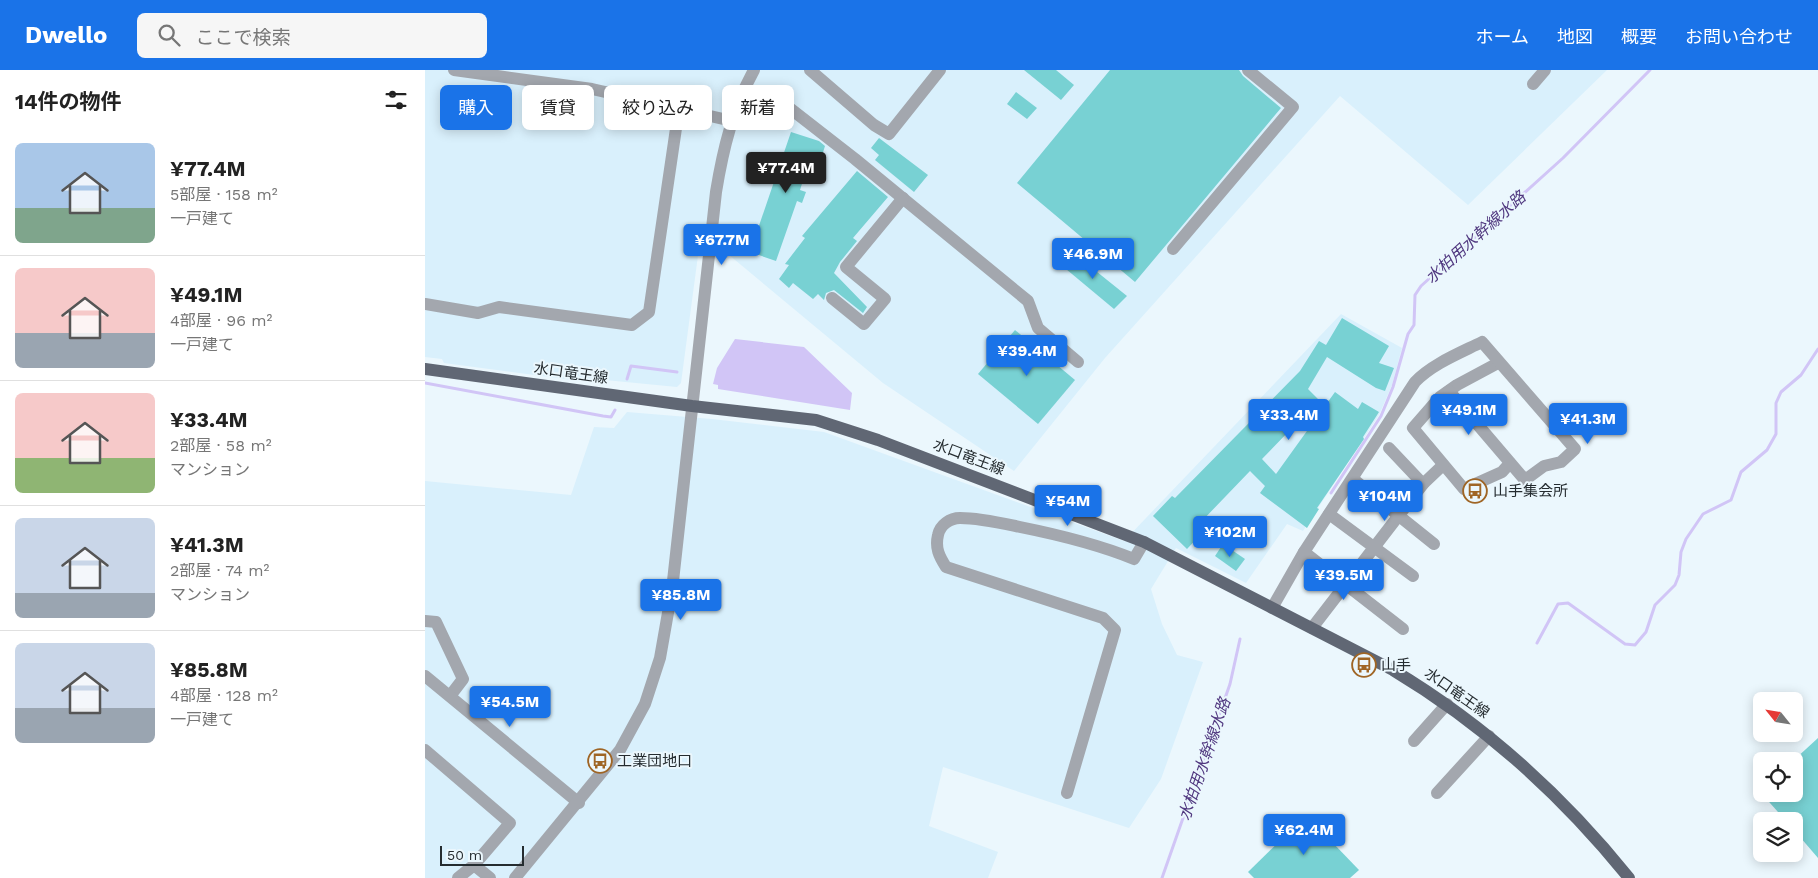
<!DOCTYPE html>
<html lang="ja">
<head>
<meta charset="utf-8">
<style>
  :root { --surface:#fff; --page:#f6f6f6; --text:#222; --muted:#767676; --line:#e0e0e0; --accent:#1a73e8 }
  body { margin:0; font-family:"Work Sans","Noto Sans JP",sans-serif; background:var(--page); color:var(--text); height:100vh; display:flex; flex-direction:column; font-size:19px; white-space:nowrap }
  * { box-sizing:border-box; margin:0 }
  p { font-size:16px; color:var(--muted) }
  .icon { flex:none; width:28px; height:28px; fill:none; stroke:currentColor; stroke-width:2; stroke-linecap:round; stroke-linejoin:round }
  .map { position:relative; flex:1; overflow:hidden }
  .side { display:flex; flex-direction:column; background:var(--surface); width:425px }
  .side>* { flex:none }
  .top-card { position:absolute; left:15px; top:15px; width:475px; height:45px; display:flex; gap:10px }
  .needle { width:32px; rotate:300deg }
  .controls { position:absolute; left:1328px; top:622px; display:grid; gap:10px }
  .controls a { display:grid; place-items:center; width:50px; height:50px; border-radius:8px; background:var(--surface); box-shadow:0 2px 12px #0003; font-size:25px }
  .scale { position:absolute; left:15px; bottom:12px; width:84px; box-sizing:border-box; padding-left:5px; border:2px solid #252c30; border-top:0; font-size:14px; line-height:18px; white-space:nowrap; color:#252c30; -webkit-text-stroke:4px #ebf7fd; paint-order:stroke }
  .price { position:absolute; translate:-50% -42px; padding:0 11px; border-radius:5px; background:var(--accent); color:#fff; font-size:16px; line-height:32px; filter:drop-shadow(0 1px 2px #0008) }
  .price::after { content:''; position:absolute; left:50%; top:30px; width:15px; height:11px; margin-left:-8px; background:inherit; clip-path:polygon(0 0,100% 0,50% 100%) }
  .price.current { background:#222; color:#fff }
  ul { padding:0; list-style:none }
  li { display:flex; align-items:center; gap:15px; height:125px; padding:0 15px }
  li+li { border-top:1px solid var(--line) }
  li span { display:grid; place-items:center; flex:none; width:140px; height:100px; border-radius:8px; color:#555 }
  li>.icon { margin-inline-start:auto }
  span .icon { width:60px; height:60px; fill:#fffc; stroke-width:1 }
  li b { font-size:21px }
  h2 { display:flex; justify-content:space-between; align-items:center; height:60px; padding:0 15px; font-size:21px }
  .pill { padding:0 18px; border-radius:8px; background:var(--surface); box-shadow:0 2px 12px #0003; font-size:18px; line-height:45px }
  .pill.current { background:var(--accent); color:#fff }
  header { display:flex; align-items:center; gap:30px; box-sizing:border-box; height:70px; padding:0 25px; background:var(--accent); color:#fff }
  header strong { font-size:24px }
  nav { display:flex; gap:28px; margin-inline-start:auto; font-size:18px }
  .search { width:350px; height:45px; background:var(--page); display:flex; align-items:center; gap:12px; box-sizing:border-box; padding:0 18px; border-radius:8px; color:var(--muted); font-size:19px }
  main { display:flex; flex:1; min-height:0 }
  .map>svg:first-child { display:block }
  .built { fill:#d9f0fc }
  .water { fill:#d1c5f6 }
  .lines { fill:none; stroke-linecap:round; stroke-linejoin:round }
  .stream { stroke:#d1c5f6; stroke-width:3 }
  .building { fill:#78d1d3 }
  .minor { stroke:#a3a7ae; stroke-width:12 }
  .major { stroke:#606774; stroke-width:12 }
  .labels { text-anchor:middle; stroke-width:4; stroke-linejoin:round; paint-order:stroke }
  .street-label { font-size:15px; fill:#252c30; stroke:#ebf7fd }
  .poi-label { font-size:15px; fill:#252c30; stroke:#ebf7fd; text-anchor:start }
  .water-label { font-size:16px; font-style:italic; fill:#513980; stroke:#ebf7fd }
</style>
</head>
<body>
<header>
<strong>Dwello</strong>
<div class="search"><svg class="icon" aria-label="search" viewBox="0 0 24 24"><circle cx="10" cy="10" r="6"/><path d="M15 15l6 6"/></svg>ここで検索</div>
<nav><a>ホーム</a><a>地図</a><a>概要</a><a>お問い合わせ</a></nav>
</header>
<main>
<section class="side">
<h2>14件の物件<svg class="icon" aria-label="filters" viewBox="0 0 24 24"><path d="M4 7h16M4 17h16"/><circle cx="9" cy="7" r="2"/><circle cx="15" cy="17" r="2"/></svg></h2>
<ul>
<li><span style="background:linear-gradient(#a9c7e8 65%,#7fa58c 0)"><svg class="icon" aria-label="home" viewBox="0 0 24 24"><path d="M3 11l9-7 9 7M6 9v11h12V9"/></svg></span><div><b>¥77.4M</b><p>5部屋 · 158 m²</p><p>一戸建て</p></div></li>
<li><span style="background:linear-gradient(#f6c9c9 65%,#9aa5b1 0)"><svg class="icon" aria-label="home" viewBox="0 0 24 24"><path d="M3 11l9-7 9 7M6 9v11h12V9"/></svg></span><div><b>¥49.1M</b><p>4部屋 · 96 m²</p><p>一戸建て</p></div></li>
<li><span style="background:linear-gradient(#f6c9c9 65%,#8fb573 0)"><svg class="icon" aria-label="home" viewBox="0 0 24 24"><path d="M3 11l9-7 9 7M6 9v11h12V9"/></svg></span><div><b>¥33.4M</b><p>2部屋 · 58 m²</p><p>マンション</p></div></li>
<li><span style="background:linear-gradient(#c9d6e8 75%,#9aa5b1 0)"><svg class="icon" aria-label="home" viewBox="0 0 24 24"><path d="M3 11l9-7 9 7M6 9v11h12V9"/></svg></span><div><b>¥41.3M</b><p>2部屋 · 74 m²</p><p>マンション</p></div></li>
<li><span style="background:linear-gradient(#c9d6e8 65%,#9aa5b1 0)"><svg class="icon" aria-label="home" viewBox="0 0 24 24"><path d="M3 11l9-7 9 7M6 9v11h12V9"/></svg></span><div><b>¥85.8M</b><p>4部屋 · 128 m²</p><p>一戸建て</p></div></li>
</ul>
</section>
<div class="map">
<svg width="1393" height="808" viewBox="0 0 1393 808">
  <rect width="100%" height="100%" fill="#ebf7fd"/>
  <g class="built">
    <path d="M0,0H1182L1043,135L915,26L680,288L589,401L458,313L298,180L274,178L256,313L252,317L180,310L177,314L19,293L17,289L0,287Z"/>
    <path d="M916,244L977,278L967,315L954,345L878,461L862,454L821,513L751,478L726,519L737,554L752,585L778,592L736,709L704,758L518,697L504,756L573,782L563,808H0V411L146,425L169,357L189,358L202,342L287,349L399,362L699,471Z"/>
  </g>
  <path class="water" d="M310,269L379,277L427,323L425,340L293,319V315L288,314L292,298Z"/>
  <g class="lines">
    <g class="stream">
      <path d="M202,309L206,296L252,302"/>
      <path d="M0,313L178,346L186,347L190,340"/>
      <path d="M906,423L956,346L968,317L983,264L989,255L990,225L996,216L1138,88L1225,0"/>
      <path d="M1112,573L1133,534L1143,533L1200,574L1210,575L1221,562L1230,535L1250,515L1254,505L1256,482L1261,469L1278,444L1306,430L1316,402L1342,380L1351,364V333L1356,322L1376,305L1393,279"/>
      <path d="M737,808L805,614L815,569"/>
    </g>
  </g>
  <g class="building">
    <path d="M599,0H631L649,15L636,30Z"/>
    <path d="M685,0H814L818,6L856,38L710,212L592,113Z"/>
    <path d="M591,22L612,38L602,49L582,34Z"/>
    <path d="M366,62L394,71L400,76L393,98L383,95L375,120L381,122L377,133L372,131L351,191L325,182Z"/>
    <path d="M454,68L503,105L489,122L450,90L454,85L446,78Z"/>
    <path d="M432,101L463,127L428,168L432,171L415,192L409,203L442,237L438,243L409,220L401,223L399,230L393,224L388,229L368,213L364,218L354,209L364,195L360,194L380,168L377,166Z"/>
    <path d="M646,181L702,226L689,239L635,194Z"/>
    <path d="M917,248L964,276L954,293L969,298L960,321L951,318L902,287L883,319L894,330L837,389L851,404L910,322L933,339L937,332L954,342L938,367L939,369L892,438L894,439L882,458L835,423L840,416L825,401L775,453L781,459L762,479L728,446L747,426L750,428L875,301L894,271L901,275Z"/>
    <path d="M590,260L650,310L613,354L553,304Z"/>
    <path d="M798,474L820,489L811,501L790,486Z"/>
    <path d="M1393,668V788L1369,760V751H1361L1337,724H1369V690Z"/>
    <path d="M881,745L934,800L925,808H829L823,802Z"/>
  </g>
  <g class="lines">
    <g class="minor">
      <path d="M29,0L167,19L307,51"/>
      <path d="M385,0L449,55L464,64L515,0"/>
      <path d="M1108,14L1120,0"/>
      <path d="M319,19L353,29L430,89L603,231L613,258L653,292"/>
      <path d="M748,179L868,37L823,0"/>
      <path d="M407,228L439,254L460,229L421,197L478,128"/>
      <path d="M0,234L53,243L74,237L207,255L224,242L254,38"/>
      <path d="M1073,293L1032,315L1015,327L988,358L1039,419L1077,402L1085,393"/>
      <path d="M964,378L998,414"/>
      <path d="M928,409L1009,474"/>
      <path d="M904,444L988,506"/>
      <path d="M879,482L978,559"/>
      <path d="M847,538L879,482L990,312C1007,294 1035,283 1057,272L1150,379L1136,392L1119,396L1100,410L1024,321"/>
      <path d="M0,551L11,552L38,609L25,626"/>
      <path d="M887,558L998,414L1018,395"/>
      <path d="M0,606L154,733"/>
      <path d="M989,671L1022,634"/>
      <path d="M0,680L85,753L49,795L33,808"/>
      <path d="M642,723L690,560L678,548L521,497C514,486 510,478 513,465C515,455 525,448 535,448C555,448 576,453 595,457C635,465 672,474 709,489L719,472"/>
      <path d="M1012,723L1064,666"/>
      <path d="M49,795L65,808"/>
      <path d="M90,808L195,680L220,634L235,588L247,520L291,122C298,79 308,38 329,0"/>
    </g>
    <path class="major" d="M0,299L267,336L391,350L453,370L719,472L968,600C1058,654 1138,726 1204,808"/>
  </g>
  <defs>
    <g id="bus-ring" transform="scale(1.25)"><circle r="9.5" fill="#ebf7fd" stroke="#9f6525" stroke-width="1.5"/><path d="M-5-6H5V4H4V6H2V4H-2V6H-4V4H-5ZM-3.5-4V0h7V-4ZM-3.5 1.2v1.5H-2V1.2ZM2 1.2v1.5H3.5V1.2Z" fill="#9f6525"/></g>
  </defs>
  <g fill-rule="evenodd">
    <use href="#bus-ring" x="1050" y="421"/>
    <use href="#bus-ring" x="939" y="595"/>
    <use href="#bus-ring" x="175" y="691"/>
  </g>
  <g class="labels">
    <g class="street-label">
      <text transform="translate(146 303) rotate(8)" y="5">水口竜王線</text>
      <text transform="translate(544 387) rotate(21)" y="5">水口竜王線</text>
      <text transform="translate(1032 623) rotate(35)" y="5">水口竜王線</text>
    </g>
    <g class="poi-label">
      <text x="1068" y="426">山手集会所</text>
      <text x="956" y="600">山手</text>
      <text x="192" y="696">工業団地口</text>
    </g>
    <g class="water-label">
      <text transform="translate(1050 167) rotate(-42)" y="6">水柏用水幹線水路</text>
      <text transform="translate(779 689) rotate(-71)" y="6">水柏用水幹線水路</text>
    </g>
  </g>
</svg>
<div class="controls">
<a><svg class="needle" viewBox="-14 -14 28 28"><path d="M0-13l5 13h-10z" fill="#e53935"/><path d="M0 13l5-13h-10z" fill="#767676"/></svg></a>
<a><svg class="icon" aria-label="locate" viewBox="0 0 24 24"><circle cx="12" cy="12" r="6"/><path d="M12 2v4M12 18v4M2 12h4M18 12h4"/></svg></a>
<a><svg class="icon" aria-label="layers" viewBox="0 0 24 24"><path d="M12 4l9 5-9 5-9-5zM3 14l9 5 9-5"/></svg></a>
</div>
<div class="scale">50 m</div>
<b class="price current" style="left:361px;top:124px">¥77.4M</b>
<b class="price" style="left:297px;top:196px">¥67.7M</b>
<b class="price" style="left:668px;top:210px">¥46.9M</b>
<b class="price" style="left:602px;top:307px">¥39.4M</b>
<b class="price" style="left:1044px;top:366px">¥49.1M</b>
<b class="price" style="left:864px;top:371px">¥33.4M</b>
<b class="price" style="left:1163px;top:375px">¥41.3M</b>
<b class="price" style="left:960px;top:452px">¥104M</b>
<b class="price" style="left:643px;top:457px">¥54M</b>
<b class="price" style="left:805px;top:488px">¥102M</b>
<b class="price" style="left:919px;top:531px">¥39.5M</b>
<b class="price" style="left:256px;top:551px">¥85.8M</b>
<b class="price" style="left:85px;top:658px">¥54.5M</b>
<b class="price" style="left:879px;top:786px">¥62.4M</b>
<div class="top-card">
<a class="pill current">購入</a>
<a class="pill">賃貸</a>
<a class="pill">絞り込み</a>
<a class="pill">新着</a>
</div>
</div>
</main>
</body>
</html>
